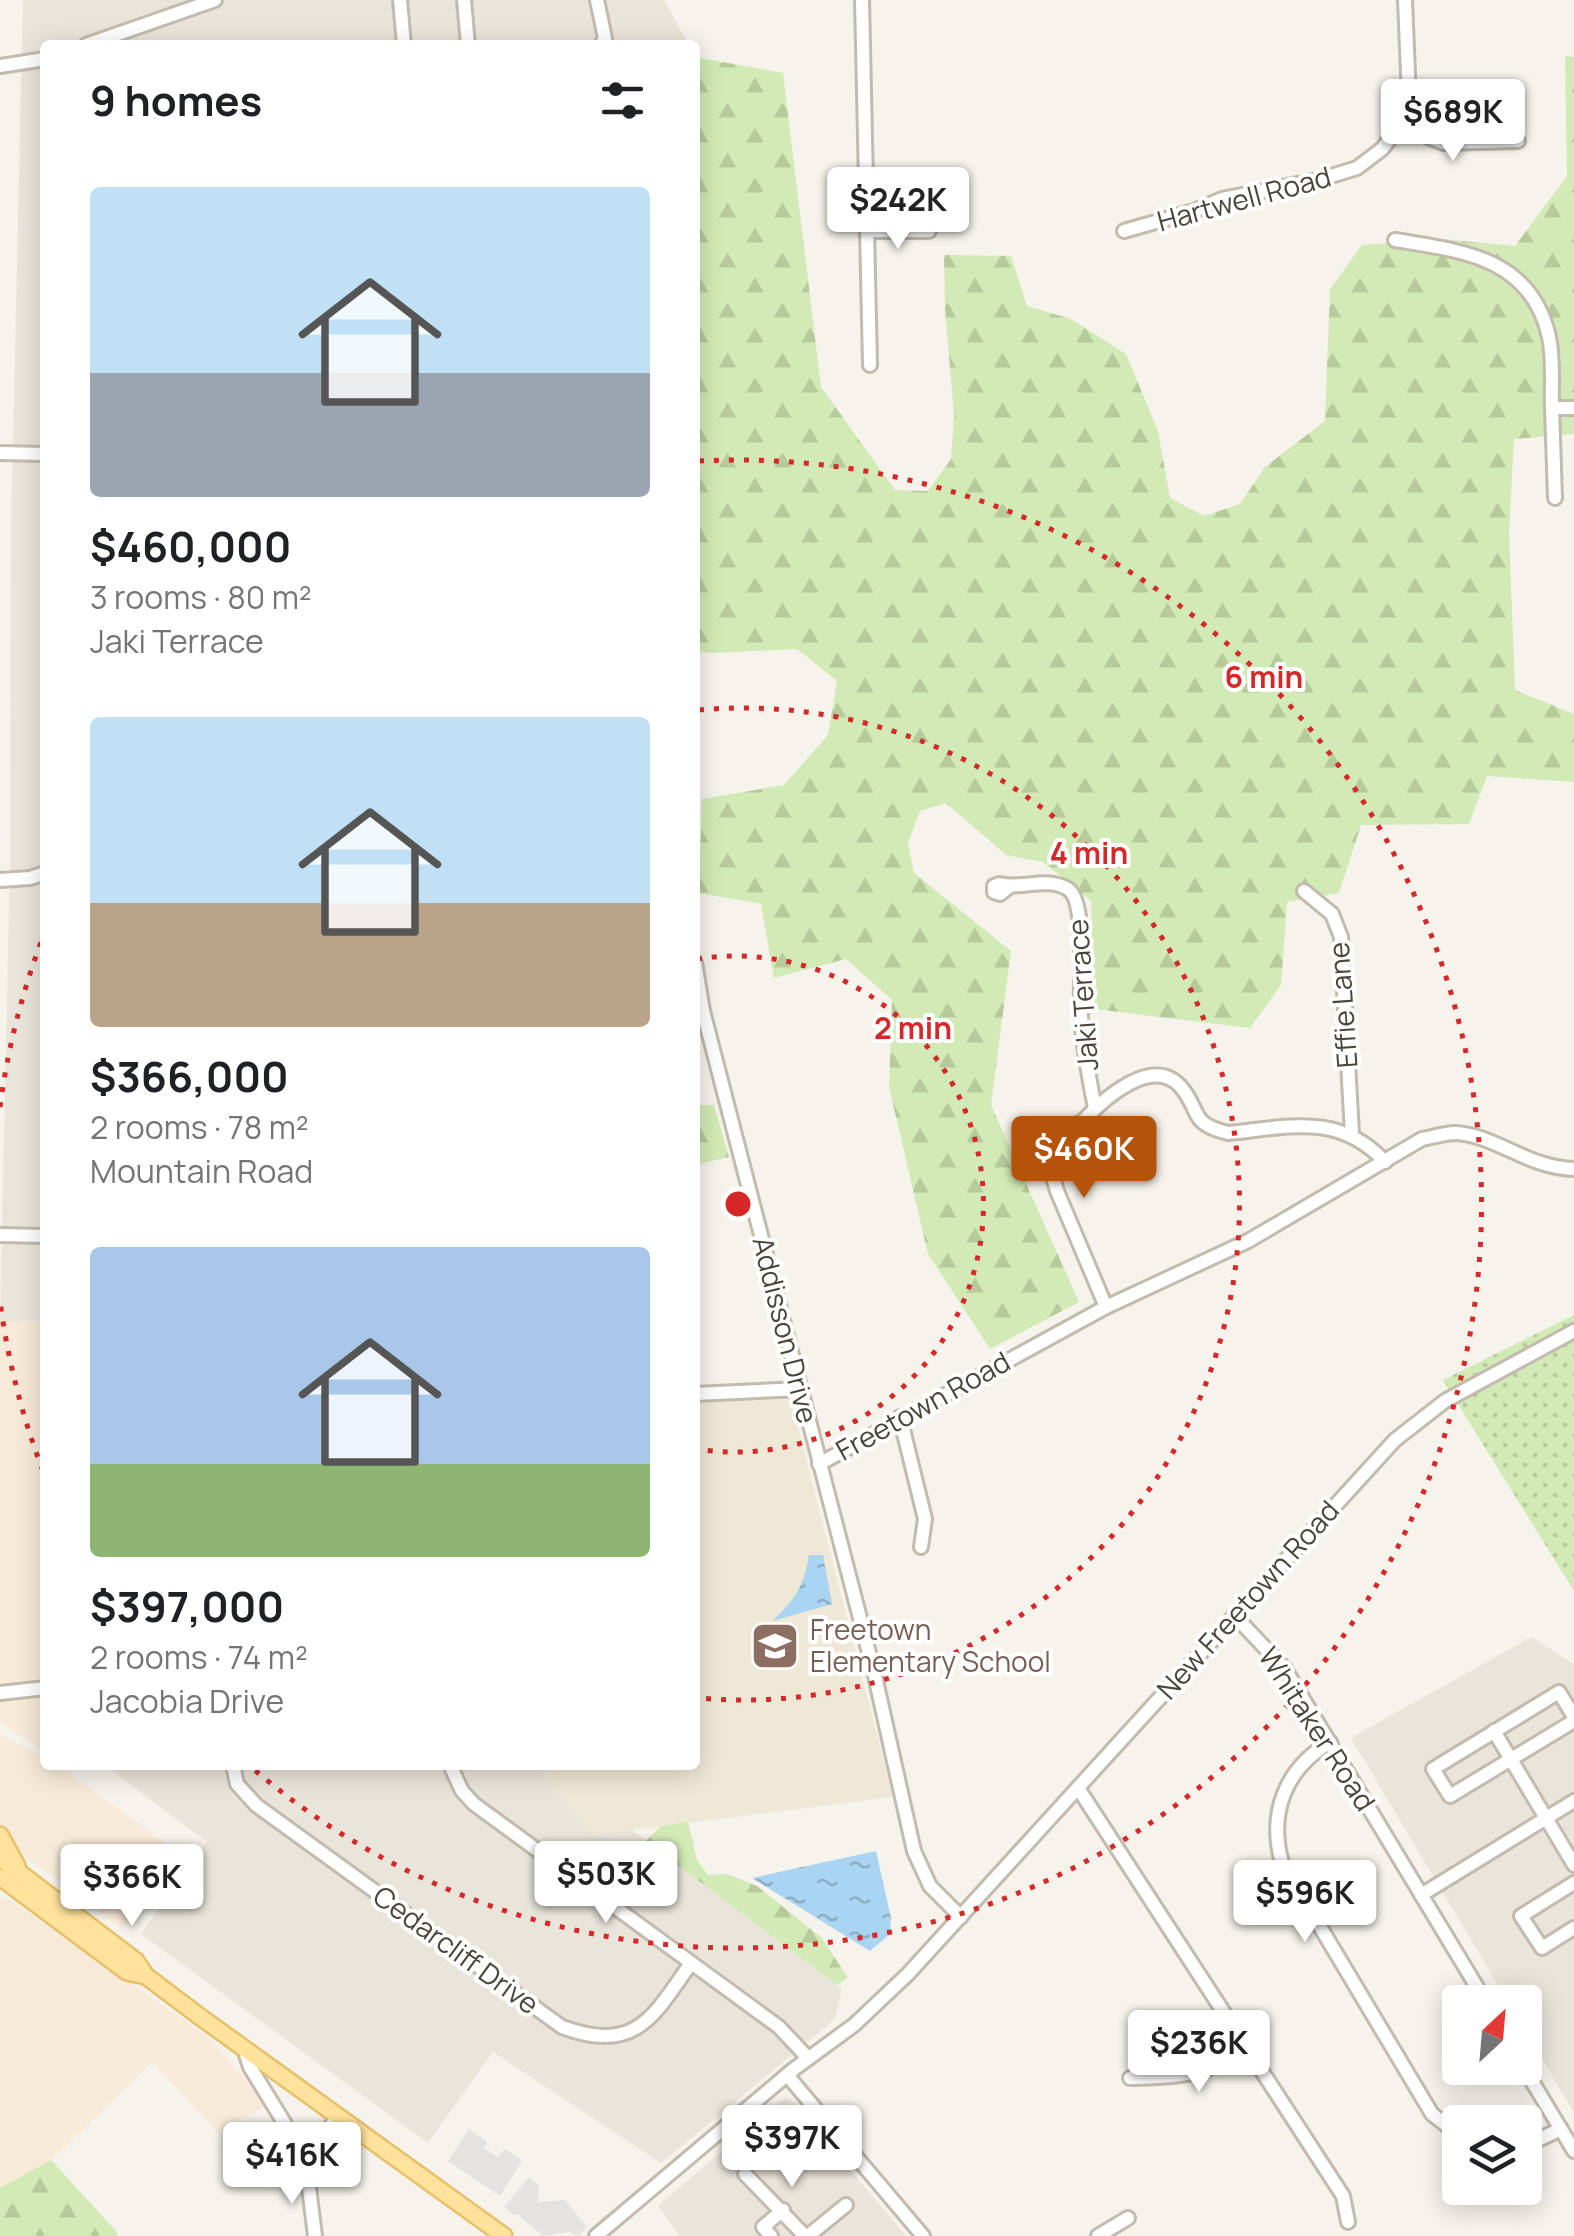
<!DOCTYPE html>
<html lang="en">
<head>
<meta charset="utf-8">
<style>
  :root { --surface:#fff; --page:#f2f2f2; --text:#202124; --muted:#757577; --accent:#b45309 }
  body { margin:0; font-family:Manrope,sans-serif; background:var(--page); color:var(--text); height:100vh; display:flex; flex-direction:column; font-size:38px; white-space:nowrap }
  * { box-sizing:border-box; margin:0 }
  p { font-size:32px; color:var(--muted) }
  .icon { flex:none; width:55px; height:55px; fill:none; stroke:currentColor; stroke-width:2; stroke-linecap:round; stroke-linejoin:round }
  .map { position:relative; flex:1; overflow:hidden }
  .panel { position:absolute; left:40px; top:40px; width:660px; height:1730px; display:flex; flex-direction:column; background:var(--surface); border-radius:10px; box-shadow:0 5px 25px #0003 }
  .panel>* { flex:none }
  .needle { width:65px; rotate:26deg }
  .controls { position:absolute; left:1442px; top:1985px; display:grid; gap:20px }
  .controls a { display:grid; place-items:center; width:100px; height:100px; border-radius:10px; background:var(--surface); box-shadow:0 5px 25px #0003; font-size:50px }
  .price { position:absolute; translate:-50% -85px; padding:0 22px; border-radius:10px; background:#fff; color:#222; font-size:32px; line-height:65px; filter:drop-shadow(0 2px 5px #0008) }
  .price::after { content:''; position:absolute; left:50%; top:60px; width:30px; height:22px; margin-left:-15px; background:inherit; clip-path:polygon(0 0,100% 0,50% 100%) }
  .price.current { background:var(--accent); color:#fff }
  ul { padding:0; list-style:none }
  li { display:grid; align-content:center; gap:20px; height:530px; padding:0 50px }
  li span { display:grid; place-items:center; height:310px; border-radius:10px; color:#555 }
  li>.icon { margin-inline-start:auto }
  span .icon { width:180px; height:180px; fill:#fffc; stroke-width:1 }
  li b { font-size:42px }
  h2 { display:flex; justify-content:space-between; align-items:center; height:120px; padding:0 50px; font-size:42px }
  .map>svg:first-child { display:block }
  .residential { fill:#eae5da }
  .commercial { fill:#f7ead8 }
  .education { fill:#efe8d6 }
  .grass { fill:url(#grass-dots) }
  .forest { fill:url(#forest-firs) }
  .parking { fill:#e5e3e0 }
  .water { fill:url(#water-ripples) }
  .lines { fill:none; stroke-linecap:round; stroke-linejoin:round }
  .minor-casing { stroke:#c2bbae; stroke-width:18 }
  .major-casing { stroke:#e6c16a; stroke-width:20 }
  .minor { stroke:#fff; stroke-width:12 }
  .major { stroke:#ffe39c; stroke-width:15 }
  .ring { fill:none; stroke:#d62828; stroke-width:5; stroke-dasharray:5 10 }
  .labels { text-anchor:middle; stroke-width:8; stroke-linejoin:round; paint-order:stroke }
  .street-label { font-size:28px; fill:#4b4439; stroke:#fff }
  .education-label { font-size:28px; fill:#785e54; stroke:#fff; text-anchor:start }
  .centre { fill:#d62828; stroke:#fff; stroke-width:5 }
  .ring-label { font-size:30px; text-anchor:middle; font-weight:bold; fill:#d62828; stroke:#fff; stroke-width:8; stroke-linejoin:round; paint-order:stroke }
</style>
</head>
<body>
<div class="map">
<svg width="1574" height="2236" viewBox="0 0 1574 2236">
  <defs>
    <pattern id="grass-dots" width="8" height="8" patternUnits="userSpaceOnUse" patternTransform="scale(2.5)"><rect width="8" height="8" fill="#d2eab5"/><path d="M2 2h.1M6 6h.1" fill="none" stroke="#b6ca9c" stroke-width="1.8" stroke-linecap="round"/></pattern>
    <pattern id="forest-firs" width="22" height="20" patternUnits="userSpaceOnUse" patternTransform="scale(2.5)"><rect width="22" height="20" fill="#d2eab5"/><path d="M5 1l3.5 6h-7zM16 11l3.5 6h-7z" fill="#b6ca9c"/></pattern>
    <pattern id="water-ripples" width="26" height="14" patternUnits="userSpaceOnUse" patternTransform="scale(2.5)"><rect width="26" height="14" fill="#a9d4f2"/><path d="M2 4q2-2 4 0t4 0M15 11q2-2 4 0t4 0" fill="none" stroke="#8caec5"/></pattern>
  </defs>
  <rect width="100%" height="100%" fill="#f6f3ec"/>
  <g class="residential">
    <path d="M23,0H664L689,45H45V1321L0,1322L10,862L11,525Z"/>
    <path d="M1531,1637L1574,1664V2113L1525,2030V2002H1508L1351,1738Z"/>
    <path d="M111,1765H537L593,1835L631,1829L842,1989L835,2019L661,2163L493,2052L428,2143L141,1934L207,1842L111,1770Z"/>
    <path d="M785,2097L791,2100L906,2236H680L658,2206Z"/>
  </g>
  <g class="commercial">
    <path d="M45,1321V1752L0,1722V1322Z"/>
    <path d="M0,1735L45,1757V1765H59L174,1850L122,1929L18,1851L0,1827Z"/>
    <path d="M0,1898L10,1900L208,2037L267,2105L218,2133L153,2062L51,2160L0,2188Z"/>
  </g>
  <path class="education" d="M790,1396L893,1797L593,1835L537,1765H695V1398Z"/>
  <path class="grass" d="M1574,1315V1591L1443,1380Z"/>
  <g class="forest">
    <path d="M1565,56L1574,57V434L1514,439L1509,533L1515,690L1574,714V782L1487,776L1469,824L1361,825L1339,893L1287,902L1281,985L1250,1028L1094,1009L1091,901L1043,862L1006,855L946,803L920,811L908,843L914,873L1011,951L991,1105L1079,1302L990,1349L928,1254L889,1087L892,1000L846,959L774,978L761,904L699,893L702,799L784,785L828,735L837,681L797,649L713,653L695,651V57L783,73L821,387L895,490L928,491L951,459L954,415L945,309L944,255L1011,256L1027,306L1071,319L1126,354L1158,431L1170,498L1204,516L1240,504L1265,467L1325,421L1330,289L1362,245L1442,239L1515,246L1567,176Z"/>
    <path d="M695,1105H714L729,1157L695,1165Z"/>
    <path d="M688,1822L697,1860L708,1875L727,1874L757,1886L822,1938L848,1978L837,1985L646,1841L661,1826Z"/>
    <path d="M51,2160L116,2231L118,2236H0V2188Z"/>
  </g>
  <g class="parking">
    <path d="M469,2129L487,2142L484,2148L498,2157L505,2149L522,2161L500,2196L448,2161Z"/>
    <path d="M529,2177L539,2186L538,2202L565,2200L587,2227L578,2236L569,2232L543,2236L517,2214L513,2215L504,2207Z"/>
  </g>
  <g class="water">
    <path d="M809,1555H823L832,1604L772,1621C795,1600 804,1586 809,1555Z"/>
    <path d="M876,1851L891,1918L890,1934L870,1951L752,1878Z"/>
  </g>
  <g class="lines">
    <g class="minor-casing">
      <g id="minor">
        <path d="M400,0L404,45"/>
        <path d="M464,0L468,45"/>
        <path d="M597,0L605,38L601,45"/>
        <path d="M862,0L870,365"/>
        <path d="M86,45L215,0"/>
        <path d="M0,66L45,59"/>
        <path d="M1398,125L1443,143L1518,141"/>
        <path d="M867,231H929"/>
        <path d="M1124,231L1194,211L1222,199L1318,180L1357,168L1382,149L1392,136L1409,98L1405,0"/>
        <path d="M1395,240C1462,251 1531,257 1549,337C1554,360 1551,386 1552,408"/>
        <path d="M0,453L45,454"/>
        <path d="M1555,498L1552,408H1574"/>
        <path d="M0,880L30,878L45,873"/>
        <path d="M1009,887L1000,894L994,892V886L999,884C1022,890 1047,876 1068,889C1088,902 1079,992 1081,1016C1083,1047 1089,1078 1095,1108"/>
        <path d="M1304,891L1332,914L1341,937L1352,1134"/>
        <path d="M695,962L703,1011L875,1676L914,1851L930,1886L961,1917"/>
        <path d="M0,1235L45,1236"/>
        <path d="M1106,1307L1057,1191L1045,1150C1049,1130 1072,1132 1086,1118C1105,1098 1152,1056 1180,1086C1201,1109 1188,1124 1228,1133C1289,1127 1339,1112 1385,1162"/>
        <path d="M695,1394L801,1389"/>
        <path d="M900,1417L925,1519L921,1547"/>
        <path d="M819,1464L1106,1307L1248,1241L1422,1139C1432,1137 1443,1134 1453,1133C1493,1133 1527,1168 1574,1169"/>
        <path d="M1234,1615L1285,1669L1486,2002"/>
        <path d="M0,1693L45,1688"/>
        <path d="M1574,1717L1559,1692L1433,1769L1450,1796L1574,1721"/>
        <path d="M1494,1731L1574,1865"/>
        <path d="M1330,1742C1285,1769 1268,1813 1282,1863L1432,2114L1460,2136"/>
        <path d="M233,1765L237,1784L256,1805L562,2027C636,2054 653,2017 691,1963"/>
        <path d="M450,1765L462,1791L474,1804L779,2027L808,2058"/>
        <path d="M1078,1788L1343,2196L1348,2222"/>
        <path d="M1574,1883L1521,1916L1542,1948L1574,1928"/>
        <path d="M1421,1895L1574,1801"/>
        <path d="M245,2051L250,2067L285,2124L307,2175"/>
        <path d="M1524,2068L1574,2151"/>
        <path d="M787,2075L923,2236"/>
        <path d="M1130,2078C1183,2076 1202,2077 1247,2048"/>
        <path d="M1525,2146L1561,2129"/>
        <path d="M745,2174L805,2236"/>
        <path d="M315,2236L306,2163L337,2117"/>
        <path d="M596,2236L794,2069L854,2025L908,1974L1395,1440L1445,1401L1574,1331"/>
        <path d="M771,2236L763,2227L783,2210"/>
        <path d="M808,2236L846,2205"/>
        <path d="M1098,2236L1128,2218"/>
      </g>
    </g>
    <g class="major-casing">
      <g id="major">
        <path d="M0,1835L17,1866"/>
        <path d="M0,1858L136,1961L146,1976L199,2016L504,2236"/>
        <path d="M0,1877L127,1972L146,1976"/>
      </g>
    </g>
    <use href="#minor" class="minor"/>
    <use href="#major" class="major"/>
  </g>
  <g class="ring">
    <path d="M697 959A248 248 0 1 1 697 1449"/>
    <path d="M699 710A496 496 0 1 1 699 1698"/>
    <path d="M43 1471A744 744 0 0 1 0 1301M0 1107A744 744 0 0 1 43 937M699 461A744 744 0 1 1 250 1766"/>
  </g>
  <defs>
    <g id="school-square" transform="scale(2.5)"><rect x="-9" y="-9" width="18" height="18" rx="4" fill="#8d6e63" stroke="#fff"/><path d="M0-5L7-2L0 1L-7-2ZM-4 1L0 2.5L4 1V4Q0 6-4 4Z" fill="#fff"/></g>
  </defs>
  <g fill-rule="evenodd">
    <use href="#school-square" x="775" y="1646"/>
  </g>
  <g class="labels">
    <g class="street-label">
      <text transform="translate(1244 199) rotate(-15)" y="10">Hartwell Road</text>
      <text transform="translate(1083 995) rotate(-94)" y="10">Jaki Terrace</text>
      <text transform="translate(1343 1005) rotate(-94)" y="10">Effie Lane</text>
      <text transform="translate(785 1330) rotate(76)" y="10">Addisson Drive</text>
      <text transform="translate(923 1406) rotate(-29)" y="10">Freetown Road</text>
      <text transform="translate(1248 1600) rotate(-48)" y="10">New Freetown Road</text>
      <text transform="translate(1317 1729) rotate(57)" y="10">Whitaker Road</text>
      <text transform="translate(456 1950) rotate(36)" y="10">Cedarcliff Drive</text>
    </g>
    <g class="education-label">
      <text x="810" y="1640">Freetown<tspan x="810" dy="32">Elementary School</tspan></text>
    </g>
  </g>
  <circle cx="738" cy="1204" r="15" class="centre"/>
  <g class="ring-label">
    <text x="1264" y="688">6 min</text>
    <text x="1089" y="864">4 min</text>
    <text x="913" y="1039">2 min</text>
  </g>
</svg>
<div class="controls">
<a><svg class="needle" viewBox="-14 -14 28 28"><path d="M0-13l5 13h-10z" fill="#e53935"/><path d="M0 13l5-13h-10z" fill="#757577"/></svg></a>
<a><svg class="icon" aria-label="layers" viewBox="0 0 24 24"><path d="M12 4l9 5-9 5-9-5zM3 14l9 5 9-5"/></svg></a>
</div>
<b class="price" style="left:1453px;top:164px">$689K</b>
<b class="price" style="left:898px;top:252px">$242K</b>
<b class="price current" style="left:1084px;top:1201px">$460K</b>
<b class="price" style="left:606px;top:1926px">$503K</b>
<b class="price" style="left:132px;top:1929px">$366K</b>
<b class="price" style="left:1305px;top:1945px">$596K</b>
<b class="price" style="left:1199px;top:2095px">$236K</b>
<b class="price" style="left:792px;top:2190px">$397K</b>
<b class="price" style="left:292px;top:2207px">$416K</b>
<section class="panel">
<h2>9 homes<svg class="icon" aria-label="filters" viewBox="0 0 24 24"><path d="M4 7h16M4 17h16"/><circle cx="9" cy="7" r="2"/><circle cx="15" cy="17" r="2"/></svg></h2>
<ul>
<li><span style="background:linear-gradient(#bfe0f5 60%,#9aa5b1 0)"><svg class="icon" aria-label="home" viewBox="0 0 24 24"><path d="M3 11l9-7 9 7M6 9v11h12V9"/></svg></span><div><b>$460,000</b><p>3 rooms · 80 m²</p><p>Jaki Terrace</p></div></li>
<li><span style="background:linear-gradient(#bfe0f5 60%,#b9a48a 0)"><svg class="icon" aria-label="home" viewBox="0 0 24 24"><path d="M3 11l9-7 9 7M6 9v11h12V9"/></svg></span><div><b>$366,000</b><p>2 rooms · 78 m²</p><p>Mountain Road</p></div></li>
<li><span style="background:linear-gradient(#a9c7e8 70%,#8fb573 0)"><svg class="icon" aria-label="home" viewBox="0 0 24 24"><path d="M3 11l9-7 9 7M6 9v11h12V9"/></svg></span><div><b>$397,000</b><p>2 rooms · 74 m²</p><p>Jacobia Drive</p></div></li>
</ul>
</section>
</div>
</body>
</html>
